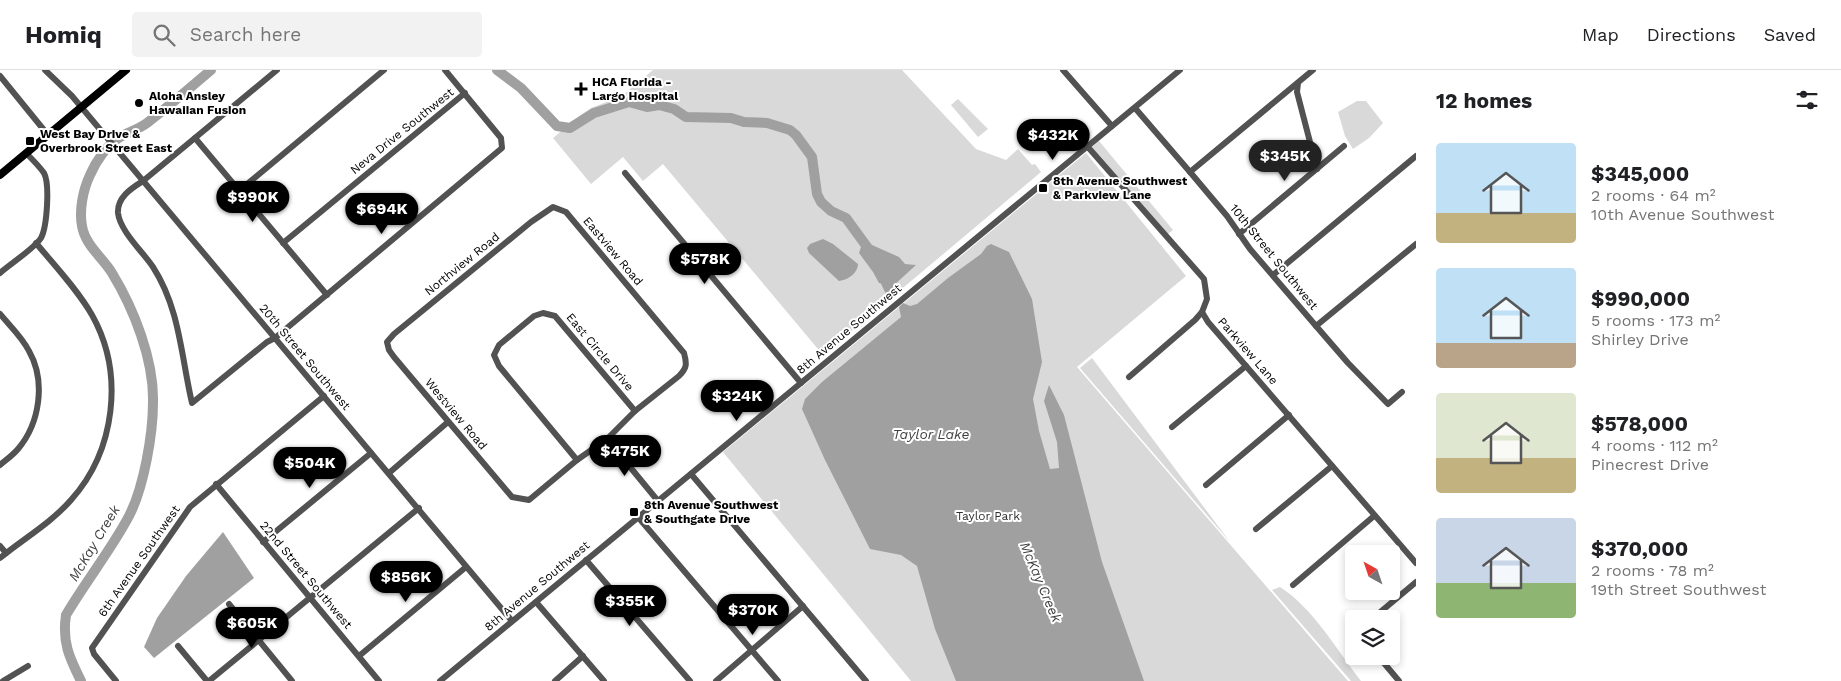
<!DOCTYPE html>
<html lang="en">
<head>
<meta charset="utf-8">
<style>
  :root { --surface:#fff; --page:#f2f2f2; --text:#202124; --muted:#757577; --line:#e0e0e0; --accent:#000 }
  body { margin:0; font-family:"Work Sans",sans-serif; background:var(--page); color:var(--text); height:100vh; display:flex; flex-direction:column; font-size:19px; white-space:nowrap }
  * { box-sizing:border-box; margin:0 }
  p { font-size:16px; color:var(--muted) }
  .icon { flex:none; width:28px; height:28px; fill:none; stroke:currentColor; stroke-width:2; stroke-linecap:round; stroke-linejoin:round }
  .map { position:relative; flex:1; overflow:hidden }
  .details { display:flex; flex-direction:column; background:var(--surface); width:425px }
  .details>* { flex:none }
  .needle { width:32px; rotate:320deg }
  .buttons { position:absolute; left:1345px; top:475px; display:grid; gap:10px }
  .buttons a { display:grid; place-items:center; width:55px; height:55px; border-radius:5px; background:var(--surface); box-shadow:0 2px 8px #0003; font-size:25px }
  .price { position:absolute; translate:-50% -42px; padding:0 11px; border-radius:18px; background:var(--accent); color:#fff; font-size:16px; line-height:32px; filter:drop-shadow(0 1px 2px #0008) }
  .price::after { content:''; position:absolute; left:50%; top:30px; width:15px; height:11px; margin-left:-8px; background:inherit; clip-path:polygon(0 0,100% 0,50% 100%) }
  .price.active { background:#222; color:#fff }
  ul { padding:0; list-style:none }
  li { display:flex; align-items:center; gap:15px; height:125px; padding:0 20px }
  li span { display:grid; place-items:center; flex:none; width:140px; height:100px; border-radius:5px; color:#555 }
  li>.icon { margin-inline-start:auto }
  span .icon { width:60px; height:60px; fill:#fffc; stroke-width:1 }
  li b { font-size:21px }
  h2 { display:flex; justify-content:space-between; align-items:center; height:60px; padding:0 20px; font-size:21px }
  header { display:flex; align-items:center; gap:30px; box-sizing:border-box; height:70px; padding:0 25px; background:var(--surface); border-bottom:1px solid var(--line) }
  header strong { font-size:24px }
  nav { display:flex; gap:28px; margin-inline-start:auto; font-size:18px }
  .search { width:350px; height:45px; background:var(--page); display:flex; align-items:center; gap:12px; box-sizing:border-box; padding:0 18px; border-radius:5px; color:var(--muted); font-size:19px }
  main { display:flex; flex:1; min-height:0 }
  .map>svg:first-child { display:block }
  .green { fill:#d9d9d9 }
  .water { fill:#a0a0a0 }
  .lines { fill:none; stroke-linecap:round; stroke-linejoin:round }
  .river { stroke:#a0a0a0; stroke-width:10 }
  .minor { stroke:#525252; stroke-width:6 }
  .major { stroke:#000; stroke-width:8 }
  .poi-dot { fill:#000; stroke:#fff; stroke-width:2 }
  .labels { text-anchor:middle; stroke-width:4; stroke-linejoin:round; paint-order:stroke }
  .poi-label { font-size:12px; font-weight:bold; fill:#000; stroke:#fff; text-anchor:start }
  .street-label { font-size:12px; fill:#000; stroke:#fff }
  .park-label { font-size:12px; fill:#303030; stroke:#fff }
  .water-label { font-size:14px; font-style:italic; fill:#414141; stroke:#fff }
</style>
</head>
<body>
<header>
<strong>Homiq</strong>
<div class="search"><svg class="icon" aria-label="search" viewBox="0 0 24 24"><circle cx="10" cy="10" r="6"/><path d="M15 15l6 6"/></svg>Search here</div>
<nav><a>Map</a><a>Directions</a><a>Saved</a></nav>
</header>
<main>
<div class="map">
<svg width="1416" height="611" viewBox="0 0 1416 611">
  <rect width="100%" height="100%" fill="#fff"/>
  <g class="green">
    <path d="M653,0H902L976,79L1006,90L1018,79L1032,95L1035,94L1041,102L823,285L663,94L643,111L623,87L591,114L553,68L582,44L591,38L622,26Z"/>
    <path d="M958,29L988,59L978,67L951,35Z"/>
    <path d="M1357,31H1366L1383,53L1369,68L1353,79L1345,66L1338,42Z"/>
    <path d="M1099,71L1173,160L1168,164L1092,77Z"/>
    <path d="M1086,83L1186,206L1077,297L1348,611H911L723,382Z"/>
    <path d="M1092,288L1230,472L1080,298Z"/>
    <path d="M1280,517C1313,538 1337,580 1361,611H1351L1272,520Z"/>
  </g>
  <g class="water">
    <path d="M823,169L833,174L858,194C858,203 848,210 839,211L809,183L807,178L810,174Z"/>
    <path d="M863,171L899,187L905,194L916,195L893,216L879,213L873,202L859,183Z"/>
    <path d="M991,174L1009,182L1032,229L1042,292L1033,329L1039,361L1050,399L1059,398L1057,372L1044,331L1049,315L1064,345L1102,492L1144,611H956L935,559L917,496L901,485L870,479L825,390L802,339L805,329L822,312L901,247L899,237L903,233L910,236L917,234L948,208L981,184L987,176Z"/>
    <path d="M223,462L254,508L154,588L144,577L157,548L186,506Z"/>
  </g>
  <g class="lines">
    <g class="river">
      <path d="M497,0L521,18L557,56L570,58L594,43L629,32L647,37L659,35L674,39L686,47L731,48L744,52L767,53L790,60L796,65L812,87L817,124L821,132L831,141L846,148L870,181"/>
      <path d="M881,202L891,223"/>
      <path d="M81,611C69,587 62,572 66,545C86,511 111,480 129,446C144,417 153,364 153,332C154,290 134,239 112,203C103,188 85,175 82,156C79,140 83,120 90,105C96,91 107,75 120,67C129,62 139,59 147,53C169,36 190,18 211,0"/>
    </g>
    <g class="minor">
      <path d="M45,0L72,26L512,551"/>
      <path d="M277,0L143,111C132,118 117,127 118,143C120,161 143,182 153,197C180,239 181,286 192,333L267,272L275,268L502,78L501,68L445,0"/>
      <path d="M1063,0L1112,56"/>
      <path d="M0,6L48,65"/>
      <path d="M1298,13L1297,22L1317,99"/>
      <path d="M1135,38L1190,102L1227,146L1250,179L1316,256L1348,293L1388,334L1402,322"/>
      <path d="M195,68L327,225"/>
      <path d="M1087,76L1204,209L1207,229L1202,242L1208,252L1416,493"/>
      <path d="M1190,102L1313,0"/>
      <path d="M625,103L801,313"/>
      <path d="M240,120L384,0"/>
      <path d="M553,137L566,142L684,283C687,294 687,298 679,306L635,341L607,369L577,390L529,430L512,427L394,287L389,280L387,272L394,264L531,152Z"/>
      <path d="M1239,164L1344,76"/>
      <path d="M283,173L465,23"/>
      <path d="M0,203C10,194 35,178 41,168C47,157 50,114 44,103C39,96 32,89 26,83"/>
      <path d="M1273,205L1416,86"/>
      <path d="M0,244C10,256 22,267 29,281C46,311 40,353 18,379C13,385 6,390 0,395"/>
      <path d="M1316,256L1416,174"/>
      <path d="M1129,307L1195,250L1202,242"/>
      <path d="M1172,357L1246,296"/>
      <path d="M607,369L658,431"/>
      <path d="M577,390L499,296L494,285L499,275L534,246L543,243L555,246L635,341"/>
      <path d="M389,403L448,352"/>
      <path d="M691,404L866,611"/>
      <path d="M216,414L379,611"/>
      <path d="M1206,415L1289,345"/>
      <path d="M638,447L778,611"/>
      <path d="M1256,459L1332,396"/>
      <path d="M263,472L371,383"/>
      <path d="M0,476L6,483"/>
      <path d="M0,488C23,469 51,453 71,430C115,381 125,304 92,245C77,219 55,196 36,173"/>
      <path d="M586,490L690,611"/>
      <path d="M1293,515L1374,446"/>
      <path d="M536,532L604,611"/>
      <path d="M229,534L292,611"/>
      <path d="M1372,549L1416,512"/>
      <path d="M178,576L207,611"/>
      <path d="M359,586L466,497"/>
      <path d="M1378,586L1399,611"/>
      <path d="M3,611L28,596"/>
      <path d="M116,611L94,584L92,578L190,437L324,326"/>
      <path d="M209,611L419,438"/>
      <path d="M440,611L1180,0"/>
      <path d="M555,611L583,586"/>
      <path d="M716,611L803,536"/>
    </g>
    <path class="major" d="M0,105L126,0"/>
  </g>
  <g class="poi-dot">
    <path d="M578.5 11.5h5v5h5v5h-5v5h-5v-5h-5v-5h5z"/>
    <circle cx="139" cy="33" r="5"/>
    <rect x="25" y="66" width="10" height="10" rx="2.5"/>
    <rect x="1038" y="113" width="10" height="10" rx="2.5"/>
    <rect x="629" y="437" width="10" height="10" rx="2.5"/>
  </g>
  <g class="labels">
    <g class="poi-label">
      <text x="592" y="16">HCA Florida -<tspan x="592" dy="14">Largo Hospital</tspan></text>
      <text x="149" y="30">Aloha Ansley<tspan x="149" dy="14">Hawaiian Fusion</tspan></text>
      <text x="40" y="68">West Bay Drive &amp;<tspan x="40" dy="14">Overbrook Street East</tspan></text>
      <text x="1053" y="115">8th Avenue Southwest<tspan x="1053" dy="14">&amp; Parkview Lane</tspan></text>
      <text x="644" y="439">8th Avenue Southwest<tspan x="644" dy="14">&amp; Southgate Drive</tspan></text>
    </g>
    <g class="street-label">
      <text transform="translate(402 61) rotate(-39)" y="4">Neva Drive Southwest</text>
      <text transform="translate(613 181) rotate(50)" y="4">Eastview Road</text>
      <text transform="translate(1274 187) rotate(51)" y="4">10th Street Southwest</text>
      <text transform="translate(462 194) rotate(-39)" y="4">Northview Road</text>
      <text transform="translate(849 259) rotate(-40)" y="4">8th Avenue Southwest</text>
      <text transform="translate(1248 281) rotate(49)" y="4">Parkview Lane</text>
      <text transform="translate(600 282) rotate(50)" y="4">East Circle Drive</text>
      <text transform="translate(305 287) rotate(50)" y="4">20th Street Southwest</text>
      <text transform="translate(456 344) rotate(50)" y="4">Westview Road</text>
      <text transform="translate(139 491) rotate(-55)" y="4">6th Avenue Southwest</text>
      <text transform="translate(306 505) rotate(50)" y="4">22nd Street Southwest</text>
      <text transform="translate(537 516) rotate(-40)" y="4">8th Avenue Southwest</text>
    </g>
    <g class="park-label">
      <text x="988" y="450">Taylor Park</text>
    </g>
    <g class="water-label">
      <text x="931" y="369">Taylor Lake</text>
      <text transform="translate(94 473) rotate(-59)" y="5">McKay Creek</text>
      <text transform="translate(1041 512) rotate(67)" y="5">McKay Creek</text>
    </g>
  </g>
</svg>
<div class="buttons">
<a><svg class="needle" viewBox="-14 -14 28 28"><path d="M0-13l5 13h-10z" fill="#e53935"/><path d="M0 13l5-13h-10z" fill="#757577"/></svg></a>
<a><svg class="icon" aria-label="layers" viewBox="0 0 24 24"><path d="M12 4l9 5-9 5-9-5zM3 14l9 5 9-5"/></svg></a>
</div>
<b class="price" style="left:1053px;top:91px">$432K</b>
<b class="price active" style="left:1285px;top:112px">$345K</b>
<b class="price" style="left:253px;top:153px">$990K</b>
<b class="price" style="left:382px;top:165px">$694K</b>
<b class="price" style="left:705px;top:215px">$578K</b>
<b class="price" style="left:737px;top:352px">$324K</b>
<b class="price" style="left:625px;top:407px">$475K</b>
<b class="price" style="left:310px;top:419px">$504K</b>
<b class="price" style="left:406px;top:533px">$856K</b>
<b class="price" style="left:630px;top:557px">$355K</b>
<b class="price" style="left:753px;top:566px">$370K</b>
<b class="price" style="left:252px;top:579px">$605K</b>
</div>
<section class="details">
<h2>12 homes<svg class="icon" aria-label="filters" viewBox="0 0 24 24"><path d="M4 7h16M4 17h16"/><circle cx="9" cy="7" r="2"/><circle cx="15" cy="17" r="2"/></svg></h2>
<ul>
<li><span style="background:linear-gradient(#bfe0f5 70%,#c2b280 0)"><svg class="icon" aria-label="home" viewBox="0 0 24 24"><path d="M3 11l9-7 9 7M6 9v11h12V9"/></svg></span><div><b>$345,000</b><p>2 rooms · 64 m²</p><p>10th Avenue Southwest</p></div></li>
<li><span style="background:linear-gradient(#bfe0f5 75%,#b9a48a 0)"><svg class="icon" aria-label="home" viewBox="0 0 24 24"><path d="M3 11l9-7 9 7M6 9v11h12V9"/></svg></span><div><b>$990,000</b><p>5 rooms · 173 m²</p><p>Shirley Drive</p></div></li>
<li><span style="background:linear-gradient(#dfe7d0 65%,#c2b280 0)"><svg class="icon" aria-label="home" viewBox="0 0 24 24"><path d="M3 11l9-7 9 7M6 9v11h12V9"/></svg></span><div><b>$578,000</b><p>4 rooms · 112 m²</p><p>Pinecrest Drive</p></div></li>
<li><span style="background:linear-gradient(#c9d6e8 65%,#8fb573 0)"><svg class="icon" aria-label="home" viewBox="0 0 24 24"><path d="M3 11l9-7 9 7M6 9v11h12V9"/></svg></span><div><b>$370,000</b><p>2 rooms · 78 m²</p><p>19th Street Southwest</p></div></li>
</ul>
</section>
</main>
</body>
</html>
